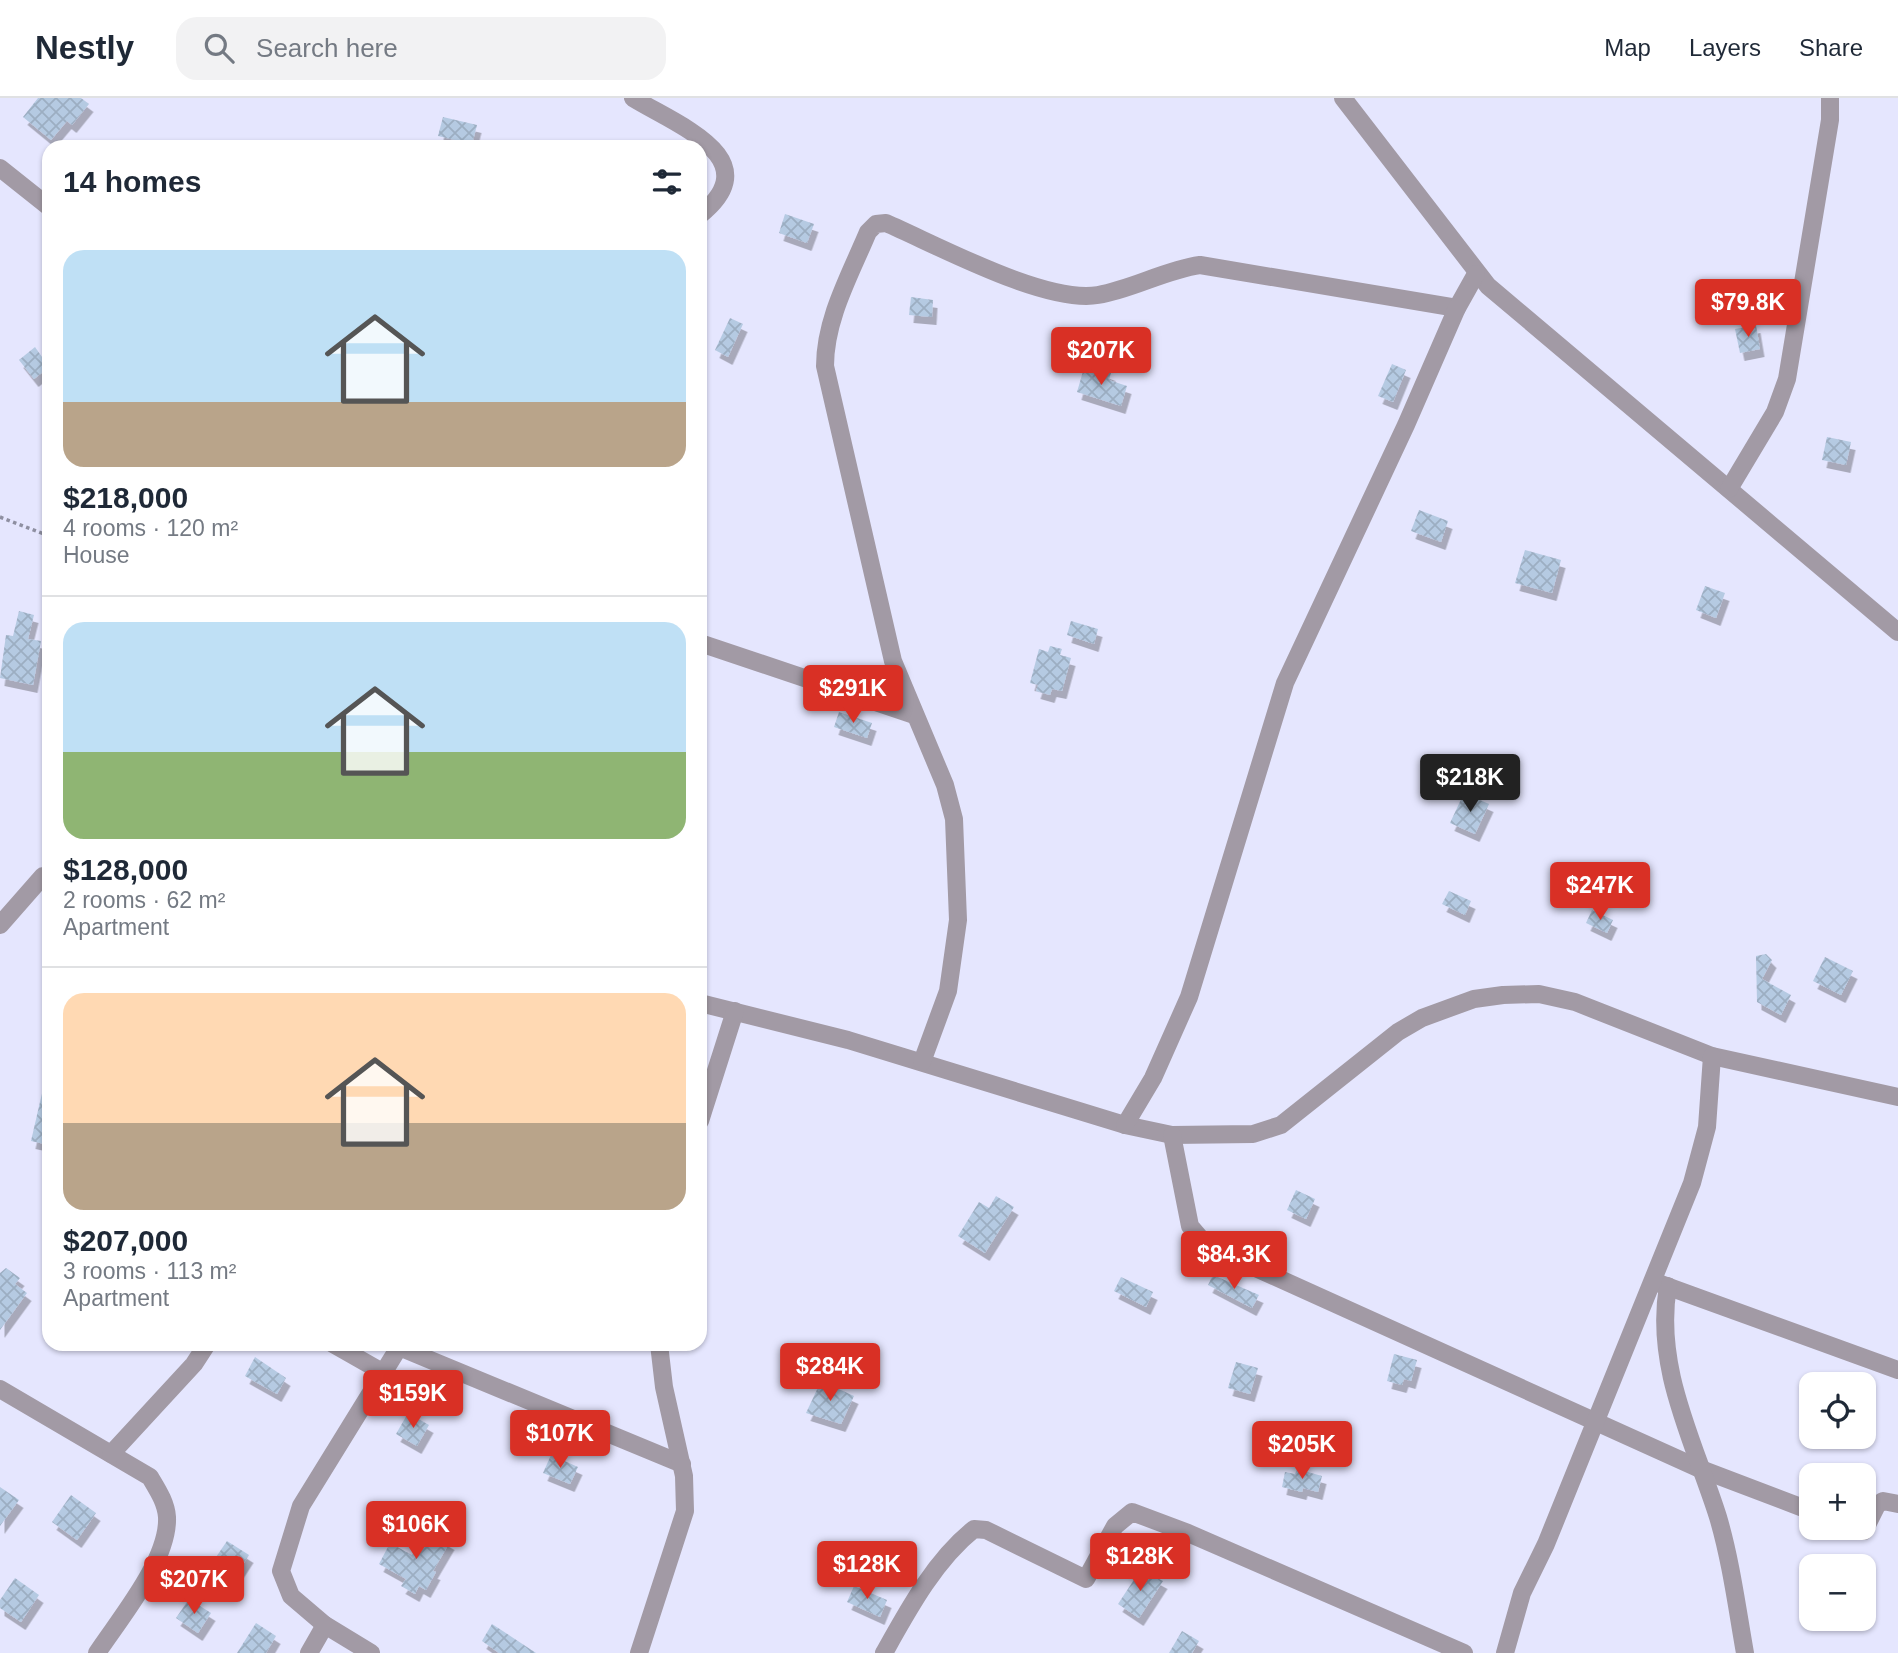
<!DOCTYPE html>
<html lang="en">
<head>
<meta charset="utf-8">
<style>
  :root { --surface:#fff; --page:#f2f2f3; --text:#1f2937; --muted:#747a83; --line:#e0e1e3; --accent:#d93025 }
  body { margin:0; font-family:Arial,sans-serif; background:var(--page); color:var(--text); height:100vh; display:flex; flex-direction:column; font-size:26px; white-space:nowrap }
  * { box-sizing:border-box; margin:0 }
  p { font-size:23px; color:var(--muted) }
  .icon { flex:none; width:38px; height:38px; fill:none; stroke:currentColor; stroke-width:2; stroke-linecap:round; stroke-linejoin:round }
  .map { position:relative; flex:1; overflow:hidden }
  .details { position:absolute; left:42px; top:42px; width:665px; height:1211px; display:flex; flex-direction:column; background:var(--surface); border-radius:21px; box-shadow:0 2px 5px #0004 }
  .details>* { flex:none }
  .fabs { position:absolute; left:1799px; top:1274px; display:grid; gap:14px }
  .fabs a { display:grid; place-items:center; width:77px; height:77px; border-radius:14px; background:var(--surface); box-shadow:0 2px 5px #0004; font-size:35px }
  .price { position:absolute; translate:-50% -60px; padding:0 16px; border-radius:7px; background:var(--accent); color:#fff; font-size:23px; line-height:46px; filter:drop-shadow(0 2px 4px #0008) }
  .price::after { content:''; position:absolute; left:50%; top:42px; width:21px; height:16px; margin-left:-10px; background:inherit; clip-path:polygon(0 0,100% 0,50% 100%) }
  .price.current { background:#222; color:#fff }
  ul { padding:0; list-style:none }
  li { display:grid; align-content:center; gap:14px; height:371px; padding:0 21px }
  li+li { border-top:2px solid var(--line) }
  li span { display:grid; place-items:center; height:217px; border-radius:21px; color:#555 }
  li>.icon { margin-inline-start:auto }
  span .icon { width:126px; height:126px; fill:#fffc; stroke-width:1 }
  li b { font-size:30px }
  h2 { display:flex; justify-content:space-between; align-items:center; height:84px; padding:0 21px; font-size:30px }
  header { display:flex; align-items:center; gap:42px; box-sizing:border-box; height:98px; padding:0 35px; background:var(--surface); border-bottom:2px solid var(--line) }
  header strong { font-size:33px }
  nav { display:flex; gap:38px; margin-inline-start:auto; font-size:24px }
  .search { width:490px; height:63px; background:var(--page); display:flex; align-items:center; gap:18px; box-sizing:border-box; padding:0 24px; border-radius:21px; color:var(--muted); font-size:26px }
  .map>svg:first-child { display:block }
  .building { fill:url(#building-cross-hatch); filter:url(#shadow) }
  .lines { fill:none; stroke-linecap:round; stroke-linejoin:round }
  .path { stroke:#8e8fa1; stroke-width:3.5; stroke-dasharray:3.5 3.5; stroke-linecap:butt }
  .minor { stroke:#a29aa5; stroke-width:18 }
</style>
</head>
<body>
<header>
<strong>Nestly</strong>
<div class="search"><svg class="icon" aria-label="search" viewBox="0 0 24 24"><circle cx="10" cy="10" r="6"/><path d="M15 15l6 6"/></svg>Search here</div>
<nav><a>Map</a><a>Layers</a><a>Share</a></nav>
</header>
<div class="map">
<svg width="1898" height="1555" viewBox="0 0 1898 1555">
  <defs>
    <pattern id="building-cross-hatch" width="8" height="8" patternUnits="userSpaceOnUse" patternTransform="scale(1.75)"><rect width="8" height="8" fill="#b5cae2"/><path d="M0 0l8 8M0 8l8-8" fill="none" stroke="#9caec2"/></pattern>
    <filter id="shadow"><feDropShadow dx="4.5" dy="8" stdDeviation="0" flood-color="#0004"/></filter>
  </defs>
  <rect width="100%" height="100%" fill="#e5e6fe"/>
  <g class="building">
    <path d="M38,0H81L89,6L72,27L67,23L51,42L23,19Z"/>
    <path d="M443,19L477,27L472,46L438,38Z"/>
    <path d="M785,116L814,126L807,145L779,135Z"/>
    <path d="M911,199L933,202L932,219L909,217Z"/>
    <path d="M730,220L743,226L728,259L715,252Z"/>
    <path d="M1756,227L1760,251L1740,255L1735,231Z"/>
    <path d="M35,249L49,269L34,281L19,262Z"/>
    <path d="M1392,266L1406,272L1393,304L1378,298Z"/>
    <path d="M1094,269L1111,275L1109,282L1127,288L1121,308L1077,294L1084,270L1093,273Z"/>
    <path d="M1827,339L1851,344L1846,367L1822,362Z"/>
    <path d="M1419,412L1448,423L1441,444L1411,433Z"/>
    <path d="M1525,452L1561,462L1552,495L1515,485Z"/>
    <path d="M1705,488L1725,495L1716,520L1696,512Z"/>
    <path d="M19,513L34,517L28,541L41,543L33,587L0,580L6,537L13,538Z"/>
    <path d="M1071,523L1098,531L1094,546L1067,537Z"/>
    <path d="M1050,548L1062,551L1060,557L1071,560L1062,593L1052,591L1050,597L1036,593L1038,587L1030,585L1039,551L1048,554Z"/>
    <path d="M839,614L872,625L867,640L834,629Z"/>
    <path d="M1464,695L1489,706L1475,736L1450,725Z"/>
    <path d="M1449,793L1471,803L1465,817L1442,806Z"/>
    <path d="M1592,812L1613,822L1607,835L1586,825Z"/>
    <path d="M1766,856L1772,862L1762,881L1791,897L1781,917L1757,904L1756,858Z"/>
    <path d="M1825,859L1853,873L1841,897L1813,883Z"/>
    <path d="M43,991L49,992V1047L31,1043Z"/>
    <path d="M1296,1092L1315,1101L1306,1121L1287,1112Z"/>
    <path d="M996,1098L1014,1109L985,1155L958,1138L979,1104L989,1110Z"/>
    <path d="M6,1170L20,1180L15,1186L27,1195L0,1232V1175Z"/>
    <path d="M1213,1177L1259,1197L1252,1210L1208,1187Z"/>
    <path d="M1121,1179L1153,1194L1146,1209L1114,1193Z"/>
    <path d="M1394,1256L1417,1262L1411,1283L1404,1281L1402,1287L1387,1283Z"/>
    <path d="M255,1259L286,1280L277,1296L245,1278Z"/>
    <path d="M1236,1264L1258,1270L1250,1296L1228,1290Z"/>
    <path d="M821,1283L854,1298L841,1326L806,1315Z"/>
    <path d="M408,1315L429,1327L417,1348L396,1336Z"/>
    <path d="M551,1357L578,1369L570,1386L543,1375Z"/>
    <path d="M1297,1371L1322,1378L1318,1394L1303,1390L1302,1394L1282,1389L1285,1374L1295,1376Z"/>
    <path d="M0,1389L19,1402L0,1428Z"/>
    <path d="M71,1397L96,1415L77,1442L52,1424Z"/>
    <path d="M427,1431L450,1444L433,1473L436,1474L426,1492L419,1488L415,1496L401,1488L406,1481L379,1466L390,1445L412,1457Z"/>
    <path d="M227,1443L249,1457L236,1477L214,1462Z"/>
    <path d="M1141,1471L1163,1483L1139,1520L1118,1506Z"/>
    <path d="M15,1480L39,1497L21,1524L0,1510V1502Z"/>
    <path d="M854,1488L887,1502L880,1519L847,1504Z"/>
    <path d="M189,1501L211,1515L198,1535L176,1520Z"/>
    <path d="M256,1525L276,1538L266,1555H237Z"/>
    <path d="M492,1526L536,1555H499L482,1543Z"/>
    <path d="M1182,1533L1199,1543L1192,1555H1169Z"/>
  </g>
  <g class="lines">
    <path class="path" d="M0,419L49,438"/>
    <g class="minor">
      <path d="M633,0C677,27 770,61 700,117"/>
      <path d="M1343,0L1488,188L1898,534"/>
      <path d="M0,70L49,109"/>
      <path d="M1729,391L1775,314L1787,281L1830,22V0"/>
      <path d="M700,545L914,617"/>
      <path d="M0,827L43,778L49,779"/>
      <path d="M700,905L848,942L1125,1027L1172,1037L1253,1036L1281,1027L1398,934L1422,920L1474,901L1503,897L1539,896L1575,904L1712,958L1898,999"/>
      <path d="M922,964L948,893L958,822L954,721L945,687L893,563L825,268C825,221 850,177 868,134L876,126L886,125C937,147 1045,206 1098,197C1133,191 1165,172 1200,167L1457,210"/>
      <path d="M700,1023L735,913"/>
      <path d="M1125,1027L1153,980L1189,899L1285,585L1406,327L1457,210L1476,176"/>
      <path d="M1172,1037L1190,1128L1207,1148L1698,1370L1811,1413"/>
      <path d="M1658,1185L1898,1272"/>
      <path d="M1668,1188C1654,1270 1694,1343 1718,1419C1731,1463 1737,1510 1745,1555"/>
      <path d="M333,1246L384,1275"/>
      <path d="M399,1249L682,1366"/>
      <path d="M0,1291L150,1379C157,1391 166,1404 167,1419C169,1462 120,1520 97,1555"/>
      <path d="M111,1356L194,1266L207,1246"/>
      <path d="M1853,1430L1864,1433L1877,1407L1883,1403L1898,1406"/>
      <path d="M309,1555L325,1527"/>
      <path d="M371,1555L325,1527L291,1498L281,1473L301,1408L401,1246"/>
      <path d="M639,1555L685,1413L684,1378L664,1289L659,1246"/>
      <path d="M884,1555C908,1512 935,1462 974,1431L986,1432L1086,1481L1115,1428L1132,1414L1188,1435L1464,1555"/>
      <path d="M1505,1555L1522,1495L1546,1446L1692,1085L1707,1029L1712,958"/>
    </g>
  </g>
</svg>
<div class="fabs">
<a><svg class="icon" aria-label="locate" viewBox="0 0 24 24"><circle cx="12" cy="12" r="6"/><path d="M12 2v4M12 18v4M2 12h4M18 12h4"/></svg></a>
<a>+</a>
<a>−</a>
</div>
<b class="price" style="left:1748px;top:241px">$79.8K</b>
<b class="price" style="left:1101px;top:289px">$207K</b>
<b class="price" style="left:853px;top:627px">$291K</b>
<b class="price current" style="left:1470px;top:716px">$218K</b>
<b class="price" style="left:1600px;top:824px">$247K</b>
<b class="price" style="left:1234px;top:1193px">$84.3K</b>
<b class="price" style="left:830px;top:1305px">$284K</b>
<b class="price" style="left:413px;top:1332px">$159K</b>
<b class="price" style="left:560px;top:1372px">$107K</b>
<b class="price" style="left:1302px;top:1383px">$205K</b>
<b class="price" style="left:416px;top:1463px">$106K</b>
<b class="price" style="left:1140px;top:1495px">$128K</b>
<b class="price" style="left:867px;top:1503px">$128K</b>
<b class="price" style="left:194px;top:1518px">$207K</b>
<section class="details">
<h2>14 homes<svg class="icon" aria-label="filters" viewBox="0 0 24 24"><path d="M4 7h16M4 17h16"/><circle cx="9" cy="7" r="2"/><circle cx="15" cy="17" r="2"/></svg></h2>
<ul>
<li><span style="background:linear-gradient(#bfe0f5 70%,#b9a48a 0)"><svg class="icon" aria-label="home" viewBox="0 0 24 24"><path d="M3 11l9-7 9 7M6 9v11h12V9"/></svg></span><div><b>$218,000</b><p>4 rooms · 120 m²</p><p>House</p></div></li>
<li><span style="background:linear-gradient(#bfe0f5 60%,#8fb573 0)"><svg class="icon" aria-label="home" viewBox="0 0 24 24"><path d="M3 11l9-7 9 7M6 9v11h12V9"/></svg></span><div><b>$128,000</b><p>2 rooms · 62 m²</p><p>Apartment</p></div></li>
<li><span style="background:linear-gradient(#ffd9b3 60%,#b9a48a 0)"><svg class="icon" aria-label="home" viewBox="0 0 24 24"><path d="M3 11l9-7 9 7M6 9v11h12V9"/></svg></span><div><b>$207,000</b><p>3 rooms · 113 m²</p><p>Apartment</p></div></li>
</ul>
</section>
</div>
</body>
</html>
